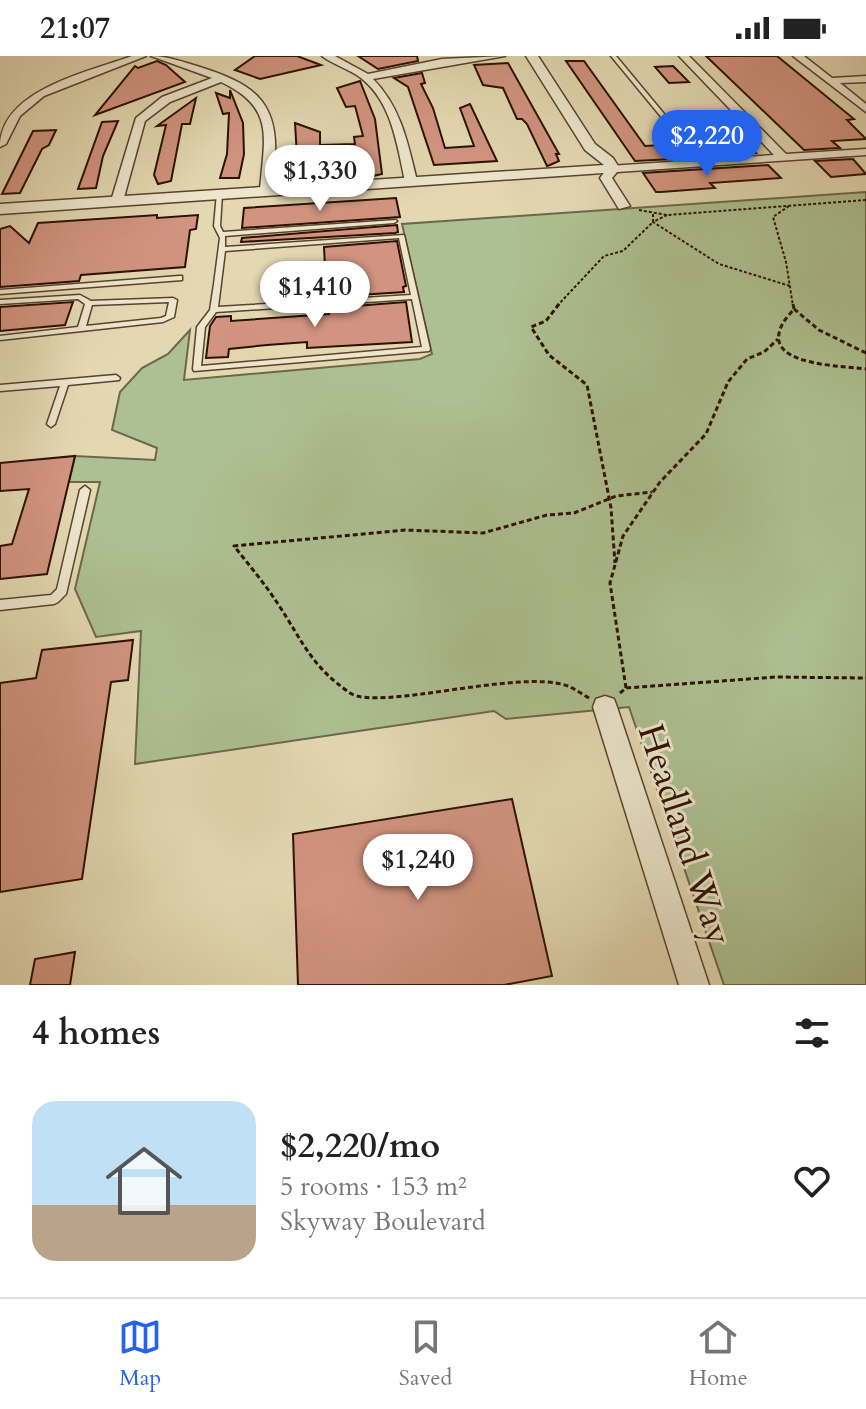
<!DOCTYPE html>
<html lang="en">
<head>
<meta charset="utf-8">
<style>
  :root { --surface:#fff; --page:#f6f6f6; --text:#222; --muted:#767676; --line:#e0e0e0; --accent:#2563eb }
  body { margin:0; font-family:Cardo,serif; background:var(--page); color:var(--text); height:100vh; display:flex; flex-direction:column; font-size:30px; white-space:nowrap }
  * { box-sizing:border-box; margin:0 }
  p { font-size:26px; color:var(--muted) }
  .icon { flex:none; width:44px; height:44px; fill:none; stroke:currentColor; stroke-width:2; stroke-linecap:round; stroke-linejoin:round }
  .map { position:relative; height:929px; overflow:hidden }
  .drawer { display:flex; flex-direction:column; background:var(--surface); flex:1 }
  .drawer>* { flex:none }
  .price { position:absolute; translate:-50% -68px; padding:0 18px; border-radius:28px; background:#fff; color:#222; font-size:26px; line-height:52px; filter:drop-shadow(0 2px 4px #0008) }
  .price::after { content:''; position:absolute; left:50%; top:48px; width:24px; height:18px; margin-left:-12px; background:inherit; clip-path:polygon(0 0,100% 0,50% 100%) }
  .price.selected { background:var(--accent); color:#fff }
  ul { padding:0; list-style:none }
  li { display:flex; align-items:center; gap:24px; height:200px; padding:0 32px }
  li span { display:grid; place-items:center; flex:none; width:224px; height:160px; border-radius:24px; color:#555 }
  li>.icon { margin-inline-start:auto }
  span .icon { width:96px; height:96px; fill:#fffc; stroke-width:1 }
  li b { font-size:34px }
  h2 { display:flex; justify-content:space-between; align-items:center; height:96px; padding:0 32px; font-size:34px }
  .status { display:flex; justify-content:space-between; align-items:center; height:56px; padding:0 40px; background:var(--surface); direction:ltr }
  .status svg { height:22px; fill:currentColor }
  .menu { display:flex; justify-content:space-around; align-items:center; height:112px; border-top:2px solid var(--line); background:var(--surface); font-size:22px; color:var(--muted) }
  .menu a { display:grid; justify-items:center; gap:4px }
  .menu .selected { color:var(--accent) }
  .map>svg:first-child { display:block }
  .green { fill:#adc091; stroke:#6d6848; stroke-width:2 }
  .building { fill:#d19480; stroke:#2d1000; stroke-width:2 }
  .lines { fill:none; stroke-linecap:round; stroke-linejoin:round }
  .service-casing { stroke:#5a422c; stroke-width:3 }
  .minor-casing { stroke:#5a422c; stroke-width:3 }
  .tertiary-casing { stroke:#5a422c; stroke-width:3 }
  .path-far1 { stroke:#2d1000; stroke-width:2; stroke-dasharray:3 2; stroke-linecap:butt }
  .path { stroke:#2d1000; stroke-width:3; stroke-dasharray:5 3; stroke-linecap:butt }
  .service { fill:#ede6cd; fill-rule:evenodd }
  .minor { fill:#ede6cd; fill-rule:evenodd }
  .tertiary { fill:#ede6cd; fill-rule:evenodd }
  .labels { text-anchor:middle; stroke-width:6; stroke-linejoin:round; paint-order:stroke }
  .near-street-label { font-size:36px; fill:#2d1000; stroke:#ede6cd }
</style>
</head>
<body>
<div class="status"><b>21:07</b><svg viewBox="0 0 49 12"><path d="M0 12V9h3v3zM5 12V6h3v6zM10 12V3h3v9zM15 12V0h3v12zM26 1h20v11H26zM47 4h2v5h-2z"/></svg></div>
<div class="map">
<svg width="866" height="929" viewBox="0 0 866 929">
  <rect width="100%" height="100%" fill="#e3d8b2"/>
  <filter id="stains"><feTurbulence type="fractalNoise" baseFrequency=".0025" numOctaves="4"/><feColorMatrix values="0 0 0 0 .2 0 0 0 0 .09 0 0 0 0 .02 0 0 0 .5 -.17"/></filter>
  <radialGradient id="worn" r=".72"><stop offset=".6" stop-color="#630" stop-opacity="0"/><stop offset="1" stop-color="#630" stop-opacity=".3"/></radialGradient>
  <path class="green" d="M866,136V929H724L629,651L506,663L494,655L135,708L141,575L96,581L75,533L100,426H69L75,400L155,404L157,392L112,374L120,336L142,312L168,298L190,274L184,324L420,303L432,298L402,168Z"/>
  <g class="building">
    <path d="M255,0H297L321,9L260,23L235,14Z"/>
    <path d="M358,0H417L418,5L378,13Z"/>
    <path d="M706,0H777L854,63L847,64L866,83L832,85L840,92L804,94Z"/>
    <path d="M157,5L166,9L185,26L95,59L135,10L138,12Z"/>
    <path d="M566,5H584L645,90L680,88L691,102L635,105Z"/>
    <path d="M508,7L559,98H556L559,105L550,109L547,110L527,68L522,63H517L503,32L483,29L474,9Z"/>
    <path d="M673,10L689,26L669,27L655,11Z"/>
    <path d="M422,17L425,27L421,28L433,52L445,92L474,90L460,52L470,48L497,105L434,109L408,31L394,22Z"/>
    <path d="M360,25L375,63L382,118L373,120L372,113H367L298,117L295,67L320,76V89L355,88L354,81L363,80L355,50L346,51L337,32Z"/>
    <path d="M230,34L243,67L244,98L239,122H220L227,98L229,57L223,58L216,37L230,42Z"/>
    <path d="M196,42L190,68H182L171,125L158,128L154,119L166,69L157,70Z"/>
    <path d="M118,65L103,100L96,132L78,133L102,66Z"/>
    <path d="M56,74L49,89L42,93L20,137L2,138L33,75Z"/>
    <path d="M735,75L756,97L704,101L693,88L724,87L713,76Z"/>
    <path d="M853,103L866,118L831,121L815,105Z"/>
    <path d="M768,109L781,122L710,127L715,132L661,136H656L643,117Z"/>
    <path d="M396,142L400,161L242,172L244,152Z"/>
    <path d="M157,159V162L198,159L196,173L190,174L185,211L81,219L79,225L0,231V173L10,170L29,187L38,167Z"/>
    <path d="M397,169L398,176L395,177L241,186L242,182Z"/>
    <path d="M397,185L406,230L403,231L404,236L328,241L327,228L316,229L315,212L325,211L324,191Z"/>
    <path d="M73,246L65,269L0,275V251Z"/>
    <path d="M406,246L412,286L307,292V286L267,289L229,293L228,301L206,302L210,270L216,261L231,260V265L329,258V252Z"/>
    <path d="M75,400L47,518L0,523V490L12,488L29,433L0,435V407Z"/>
    <path d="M133,584L128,624L111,626L82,823L0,836V627L36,622L42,594Z"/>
    <path d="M512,743L552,920L504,929H298L293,778Z"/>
    <path d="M75,896L70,929H30L35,903Z"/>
  </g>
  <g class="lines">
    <g class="service-casing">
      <g id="service">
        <path d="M611,0H616L704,106V108H700Z"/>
        <path d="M217,137L222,138L220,170L223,176L396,164L397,165L394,167L225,180V191L404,179L430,293L429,295L194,315L193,313L197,271L210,254L214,228L220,182L214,170ZM399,182L411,239L218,251L225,195ZM412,243L422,291L201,310L205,271L216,256Z"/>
        <path d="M179,220H182V224L0,238V234Z"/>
        <path d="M80,239L91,245L173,242L177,244L174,261L163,266L0,284V280L78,271L85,248L78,243L0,248V244ZM169,246L166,260L161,262L86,270L92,249Z"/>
        <path d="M116,319L120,322L119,324L68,329L55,368L51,371L47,368L60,330L0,335V329Z"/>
        <path d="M85,430L90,434L66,538L58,546L54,548L0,554V544L51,539L57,533L80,434Z"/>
      </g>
    </g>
    <g class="minor-casing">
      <g id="minor">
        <path d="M132,0H146L44,40L20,60L6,88L0,91C0,34 88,16 132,0Z"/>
        <path d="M151,0C168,0 183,6 200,11C250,27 278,43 275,100C274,112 274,126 270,137L260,134C264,82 276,52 221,26L170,46L145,65L123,145L112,148L111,145L136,62L162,41L212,22Z"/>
        <path d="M322,0H335L368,18L442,3L505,0L373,23C401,51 408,88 417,125L411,129L405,125C397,89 392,46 361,22C349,13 334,9 322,0Z"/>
        <path d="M679,0H689L786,98L866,93V99L617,116L612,122L630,150L619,153L600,122L609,110L774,99Z"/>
        <path d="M793,0H804L832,22L866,20V26L840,27L866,48V56Z"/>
        <path d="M605,640L614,643L617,651L709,929H679L593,651L596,643Z"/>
      </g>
    </g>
    <g class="tertiary-casing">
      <path id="tertiary" d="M526,0H538L595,88L613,102L620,113L618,116L0,158V148L604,109L585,94Z"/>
    </g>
    <g class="path-far1">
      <path d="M789,150L773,161L786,206L793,250"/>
      <path d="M639,154L667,159L866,144"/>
      <path d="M667,159L653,166L719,208L790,230"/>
      <path d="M557,250L604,200L623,195L653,166V157"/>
    </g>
    <g class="path">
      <path d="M559,248L546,265L531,271L549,299L587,329L611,452L615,507"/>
      <path d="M793,248L794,253C789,259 782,266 780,274C767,310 845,310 866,313"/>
      <path d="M794,253L819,274L866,297"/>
      <path d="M626,632L610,527L623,480L660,426L706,378L728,326L747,303L764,296L778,283"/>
      <path d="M620,637L626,632L776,621L866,622"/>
      <path d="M589,642C582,638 575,633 568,630C520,612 378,656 350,637C311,610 303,586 278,548C265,528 249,509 234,490L405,474L483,477L547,459L574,457L616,440L652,436"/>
    </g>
    <use href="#service" class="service"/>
    <use href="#minor" class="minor"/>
    <use href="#tertiary" class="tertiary"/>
  </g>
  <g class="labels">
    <g class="near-street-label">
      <text transform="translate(686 778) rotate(72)" y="13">Headland Way</text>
    </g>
  </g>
  <rect width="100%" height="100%" filter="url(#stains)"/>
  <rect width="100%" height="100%" fill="url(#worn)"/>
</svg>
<b class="price selected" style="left:707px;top:122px">$2,220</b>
<b class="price" style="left:320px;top:157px">$1,330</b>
<b class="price" style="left:315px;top:273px">$1,410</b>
<b class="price" style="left:418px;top:846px">$1,240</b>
</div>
<section class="drawer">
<h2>4 homes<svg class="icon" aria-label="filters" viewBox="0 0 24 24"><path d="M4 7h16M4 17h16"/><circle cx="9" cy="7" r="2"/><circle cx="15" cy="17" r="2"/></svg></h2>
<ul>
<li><span style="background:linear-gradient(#bfe0f5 65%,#b9a48a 0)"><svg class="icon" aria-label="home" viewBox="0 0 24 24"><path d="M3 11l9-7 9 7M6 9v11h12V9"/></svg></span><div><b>$2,220/mo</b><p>5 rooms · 153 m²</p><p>Skyway Boulevard</p></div><svg class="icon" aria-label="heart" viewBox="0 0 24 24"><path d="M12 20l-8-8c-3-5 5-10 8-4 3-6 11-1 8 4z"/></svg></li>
</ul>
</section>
<nav class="menu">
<a class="selected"><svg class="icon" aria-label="map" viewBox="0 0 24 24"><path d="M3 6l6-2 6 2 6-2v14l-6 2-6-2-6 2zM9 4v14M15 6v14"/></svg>Map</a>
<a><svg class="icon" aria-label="saved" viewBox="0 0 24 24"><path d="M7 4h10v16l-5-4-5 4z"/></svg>Saved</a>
<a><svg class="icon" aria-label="home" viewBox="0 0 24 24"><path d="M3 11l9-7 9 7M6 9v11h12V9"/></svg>Home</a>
</nav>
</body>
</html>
